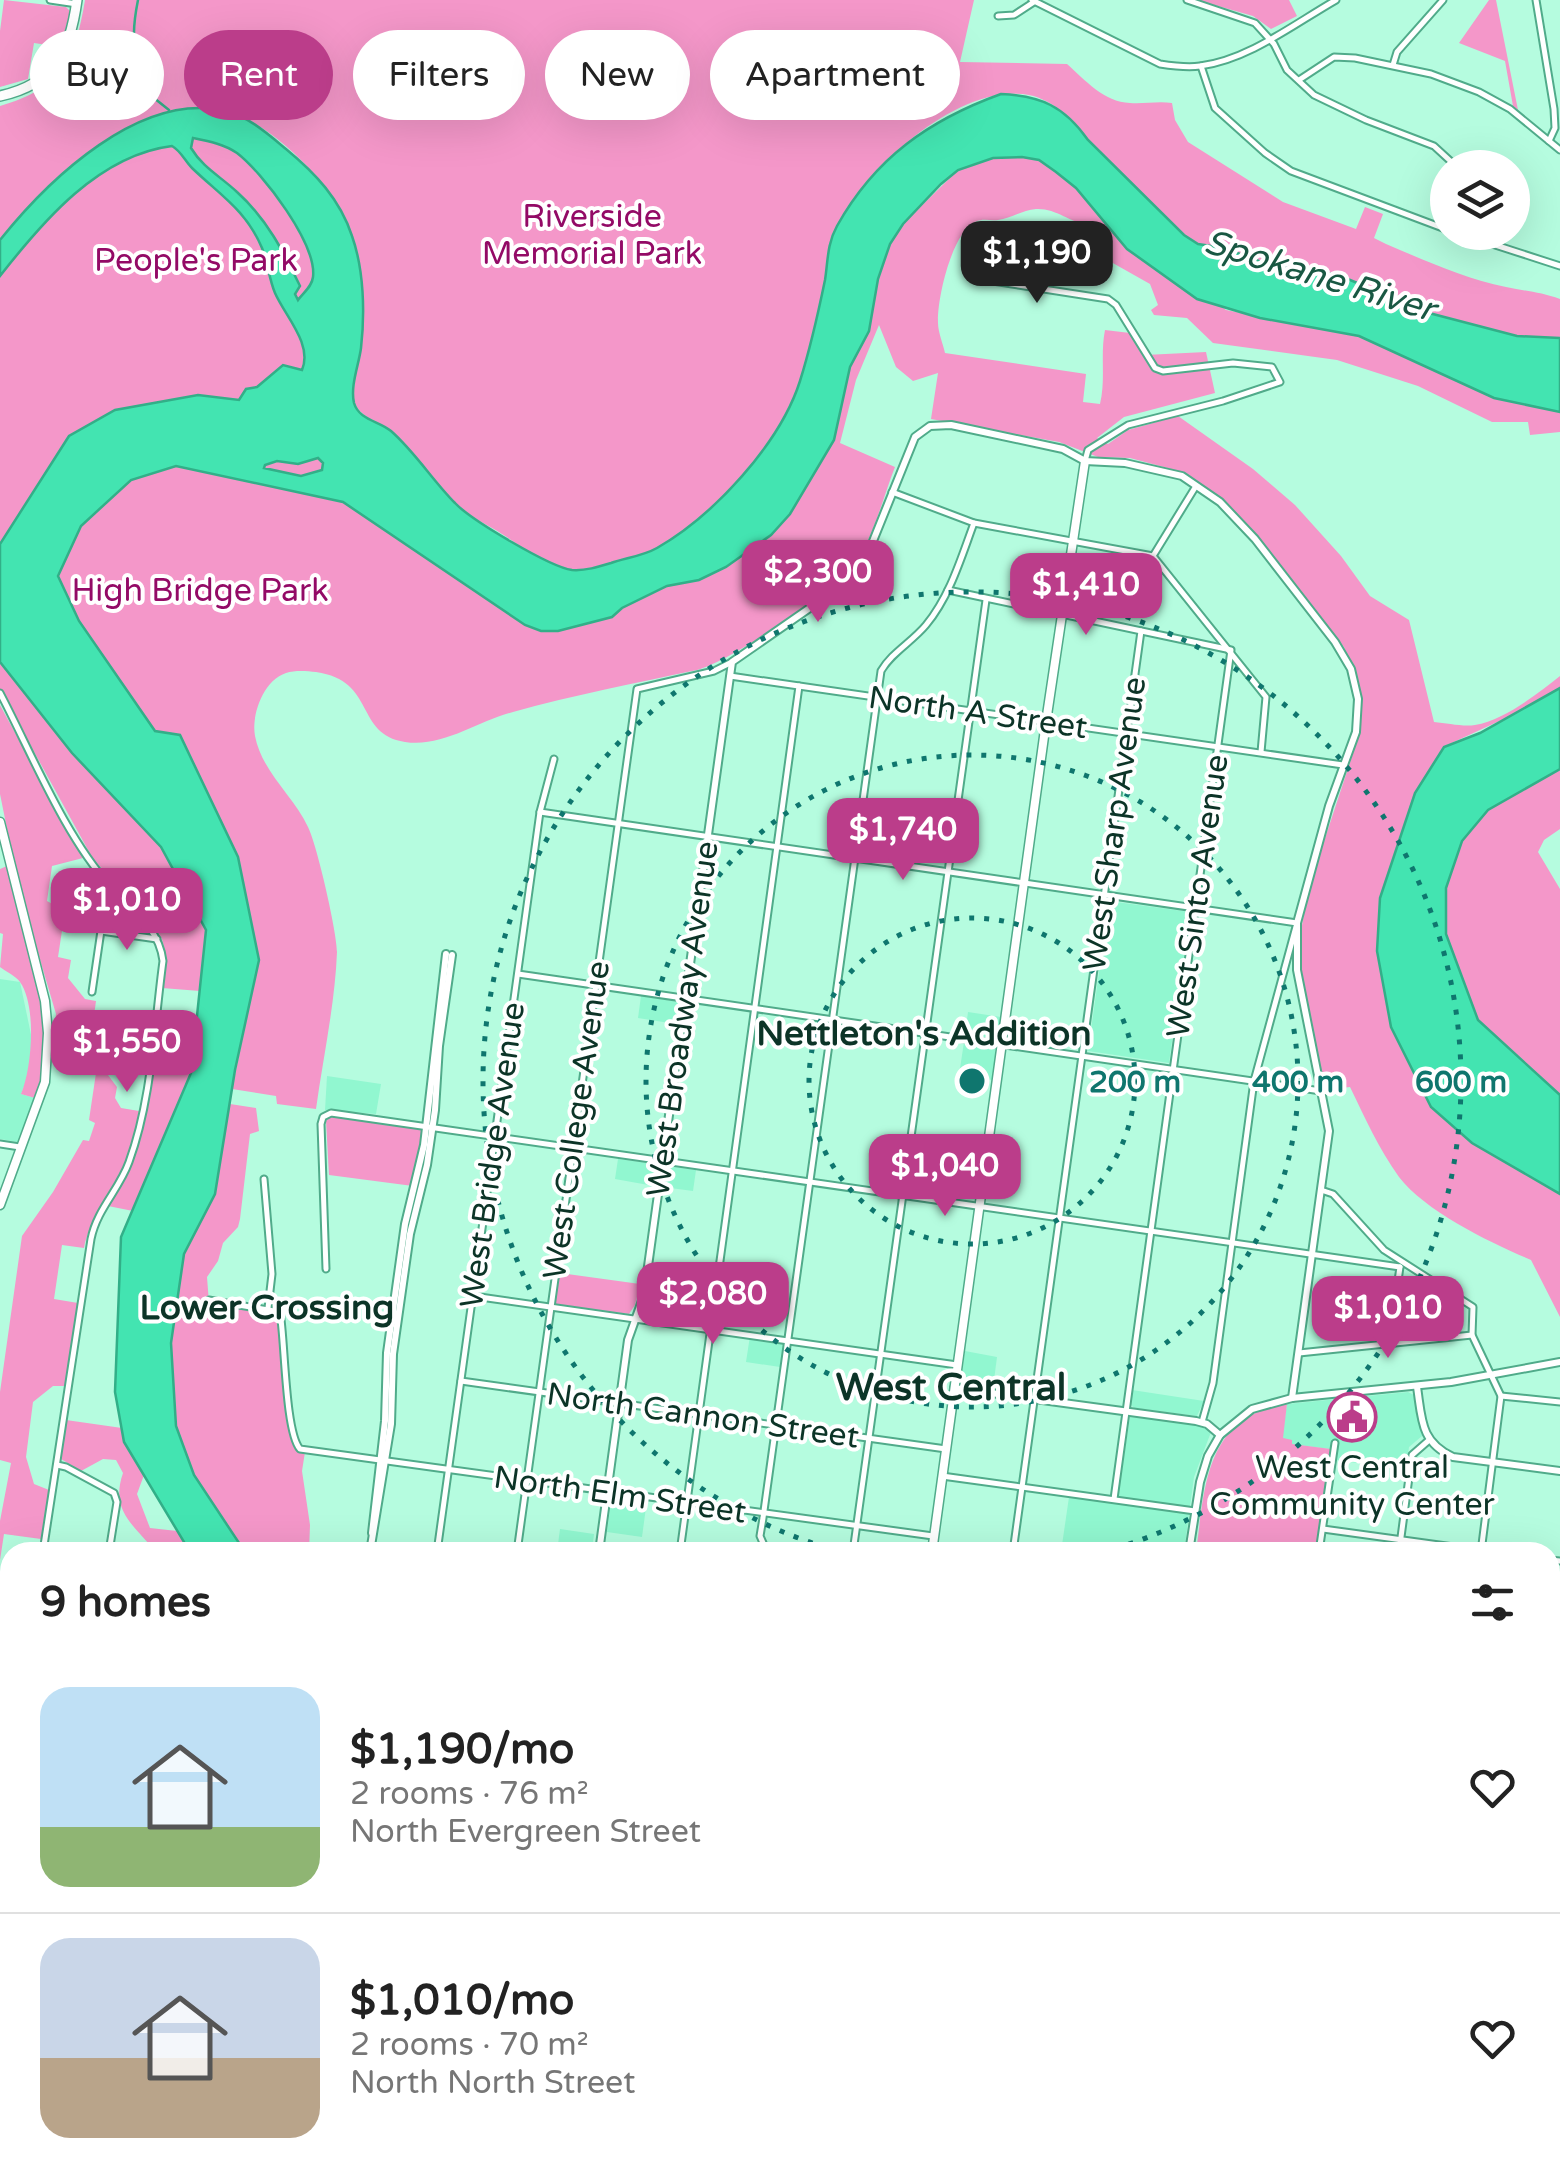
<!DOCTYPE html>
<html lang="en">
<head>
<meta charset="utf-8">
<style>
  :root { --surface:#fff; --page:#f6f6f6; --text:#222; --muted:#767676; --line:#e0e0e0; --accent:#bb3d8a }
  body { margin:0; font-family:"Varela Round",sans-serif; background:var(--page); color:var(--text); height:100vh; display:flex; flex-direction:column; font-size:38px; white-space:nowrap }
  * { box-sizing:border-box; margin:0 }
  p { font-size:32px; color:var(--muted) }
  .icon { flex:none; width:55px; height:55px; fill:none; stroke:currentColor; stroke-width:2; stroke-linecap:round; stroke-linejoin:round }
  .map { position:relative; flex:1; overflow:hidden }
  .panel { position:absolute; left:0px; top:1542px; width:1560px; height:642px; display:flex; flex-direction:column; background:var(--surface); border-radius:30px 30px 0 0; box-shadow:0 10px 40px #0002 }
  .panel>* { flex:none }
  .banner { position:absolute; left:30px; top:30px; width:1000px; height:90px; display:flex; gap:20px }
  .controls { position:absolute; left:1430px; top:150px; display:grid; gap:20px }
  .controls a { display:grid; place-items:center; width:100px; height:100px; border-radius:50%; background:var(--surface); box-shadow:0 10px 40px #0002; font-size:50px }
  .price { position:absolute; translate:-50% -85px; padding:0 22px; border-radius:20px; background:var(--accent); color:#fff; font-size:32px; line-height:65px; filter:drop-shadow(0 2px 5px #0008) }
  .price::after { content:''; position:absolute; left:50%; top:60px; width:30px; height:22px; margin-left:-15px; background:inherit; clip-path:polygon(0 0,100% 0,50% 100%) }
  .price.on { background:#222; color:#fff }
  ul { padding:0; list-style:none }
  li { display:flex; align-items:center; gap:30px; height:250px; padding:0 40px }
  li+li { border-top:2px solid var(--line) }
  li span { display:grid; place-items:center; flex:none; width:280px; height:200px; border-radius:30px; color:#555 }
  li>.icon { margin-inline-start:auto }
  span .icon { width:120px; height:120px; fill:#fffc; stroke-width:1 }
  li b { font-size:42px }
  h2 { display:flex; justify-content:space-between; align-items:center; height:120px; padding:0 40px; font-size:42px }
  .tag { padding:0 35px; border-radius:45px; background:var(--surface); box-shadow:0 10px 40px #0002; font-size:35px; line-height:90px }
  .tag.on { background:var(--accent); color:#fff }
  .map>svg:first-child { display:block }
  .built { fill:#91f7d0 }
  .green { fill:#f497c9 }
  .water { fill:#43e4b1; stroke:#32af88; stroke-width:2.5; fill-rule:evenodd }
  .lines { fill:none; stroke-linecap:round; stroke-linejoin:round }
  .stream { stroke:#32af88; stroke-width:2.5 }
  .minor-casing { stroke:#50ab8a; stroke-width:9 }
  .tertiary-casing { stroke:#50ab8a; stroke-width:10 }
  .secondary-casing { stroke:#50ab8a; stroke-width:11 }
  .primary-casing { stroke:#50ab8a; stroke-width:12 }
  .minor { stroke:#fff; stroke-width:5 }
  .tertiary { stroke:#fff; stroke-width:6 }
  .secondary { stroke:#fff; stroke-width:8 }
  .primary { stroke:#fff; stroke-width:9 }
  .ring { fill:none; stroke:#0f766e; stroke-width:5; stroke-dasharray:5 10 }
  .labels { text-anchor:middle; stroke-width:8; stroke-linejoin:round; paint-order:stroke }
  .park-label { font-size:32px; fill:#930a66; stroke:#fff }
  .street-label { font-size:32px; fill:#0c3427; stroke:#fff }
  .poi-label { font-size:32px; fill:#0c3427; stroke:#fff }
  .water-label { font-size:35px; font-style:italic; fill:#195843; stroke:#fff }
  .neighbourhood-label { font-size:35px; font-weight:bold; fill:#0c3427; stroke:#fff }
  .quarter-label { font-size:38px; font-weight:bold; fill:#0c3427; stroke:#fff }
  .centre { fill:#0f766e; stroke:#fff; stroke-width:5 }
  .ring-label { font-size:30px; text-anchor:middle; font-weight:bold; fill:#0f766e; stroke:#fff; stroke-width:8; stroke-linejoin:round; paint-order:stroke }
</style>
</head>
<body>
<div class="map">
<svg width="1560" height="2183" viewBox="0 0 1560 2183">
  <rect width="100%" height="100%" fill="#b5fcdf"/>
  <g class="built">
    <path d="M1109,901L1190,912L1169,1063L1088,1051Z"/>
    <path d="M0,979L20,982L33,1044L27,1079L21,1094L35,1098L18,1142L0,1139Z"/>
    <path d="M641,996L679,1002L676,1024L638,1018Z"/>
    <path d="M968,1012L1001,1017L998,1039L965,1035Z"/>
    <path d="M964,1042L996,1047L992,1080L959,1075Z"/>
    <path d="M327,1076L381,1084L376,1114L325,1110Z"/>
    <path d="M618,1159L657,1164L654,1186L615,1179Z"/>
    <path d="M667,1166L696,1170L693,1191L663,1187Z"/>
    <path d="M750,1336L783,1343L780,1367L746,1362Z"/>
    <path d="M965,1351L997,1357L993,1388L961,1382Z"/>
    <path d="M1132,1390L1204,1401L1197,1416L1134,1408L1130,1404Z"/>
    <path d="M1408,1392L1414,1395L1422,1436L1409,1447L1406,1470L1336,1460L1337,1450L1291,1444L1282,1438L1287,1404Z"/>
    <path d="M1130,1417L1194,1423L1211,1432L1194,1477L1184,1552H1061L1069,1497L1117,1502Z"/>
    <path d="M612,1495L647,1500L642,1537L607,1532Z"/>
    <path d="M560,1529L594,1534L592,1552H557Z"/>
    <path d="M1550,1835L1560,1836L1558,1916L1550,1915Z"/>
    <path d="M0,2043L10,2044V2175H20L19,2183H0Z"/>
    <path d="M297,2175H426L425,2183H300Z"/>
    <path d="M519,2175H764L763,2183H518Z"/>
    <path d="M853,2175H1041L1039,2183H852Z"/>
  </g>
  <g class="green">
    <path d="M4,0L66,7L70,11L61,47L34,43L28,79L0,87V31Z"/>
    <path d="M85,0H974L960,62L1067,64C1085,80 1104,102 1130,103C1144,104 1158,101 1172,103L1175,120L1188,142L1283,202L1356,229L1365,207L1383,214L1374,238L1386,244C1424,260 1465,279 1506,287C1525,291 1541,292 1560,299V338L1517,336L1429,313L1343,277L1312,269L1275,267L1224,248L1198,244L1184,235L1088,140C1074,121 1054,100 1029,95C957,82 863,171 835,231C828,246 828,259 826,275C820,311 811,352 799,386C776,448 714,516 656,548C644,555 627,558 613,562C601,566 589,571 576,570C549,569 524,548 502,534C488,525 470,517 457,506C433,484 416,455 392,432C378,419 360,420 353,399C358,345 370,292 353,238C338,190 274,122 224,111C194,104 169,109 141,122L139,138L173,119L204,120L239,129L285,156L324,195L338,227L344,273L332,333L331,410L198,395L114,410L69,436L0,544V106C62,88 75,60 85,0Z"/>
    <path d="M1197,0H1289L1297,16L1271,29L1253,16Z"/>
    <path d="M1489,0H1496L1518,110L1513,106L1505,61L1459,43Z"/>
    <path d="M1022,157L1039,160L1056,172L1226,310L1359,336L1494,398L1560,412V432L1530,435L1528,422H1492L1418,386L1337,360L1213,343L1187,318L1154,315L1151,310L1158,305L1150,284L1111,262L1106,244L1088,225C1069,222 1056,208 1036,209C1023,210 1011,218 998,220C990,221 983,218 975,222C952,233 937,298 938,323C938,332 943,344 945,353L1086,374L1083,402L1100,404C1106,379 1100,355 1105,330L1130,333L1145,355L1206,352L1215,393L1124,417L1097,438L1108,444L1128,430L1178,416L1253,469L1295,505L1341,556L1370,596L1409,620L1434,722C1447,723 1463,727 1475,725C1505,720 1537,694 1560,676V688L1530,707L1443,747L1415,793L1472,1143L1560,1194V1317L1531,1260C1491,1243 1426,1212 1399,1177C1379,1149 1365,1118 1350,1087L1324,1090L1303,984L1299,943L1308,890L1361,729V691L1344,647L1260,539L1215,494L1186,473L1130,458L1098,457L1059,442L931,419L938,373L913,381L896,367L879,325L856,380L840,443L895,467C883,497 875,534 856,561C835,591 733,660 697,670C636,683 574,695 513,712C478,721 442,748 405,742C354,734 377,681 316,672C307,671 295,670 286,673C264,680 251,714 255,736C262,772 293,795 308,827C317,845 337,932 337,952C335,1004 323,1058 316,1109L277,1104L276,1096L232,1089L259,960L155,731L79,621L57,575L81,526L131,480L176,466L343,502L525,625L541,631H558L612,617L622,608L667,586L699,580L790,514L834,440L850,367L869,331L878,279L890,244L903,224L958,170L993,158Z"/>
    <path d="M318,458L324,463L322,470L301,476L264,469V465C281,459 300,462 318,458Z"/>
    <path d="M0,662L72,753L161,847L206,930L200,991L162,988L166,955L162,939L147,916L93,859L0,690Z"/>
    <path d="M0,705L83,858L52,866L47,901L65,911L58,957L71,960L68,978L85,999L96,1001L89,1052L52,1047L56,1014L19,888L0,794Z"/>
    <path d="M1560,769V829L1544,840L1538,852L1560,889V1095L1478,1020L1446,934V888L1462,841L1488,809Z"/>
    <path d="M7,866C26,937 64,1026 35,1098L21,1094C32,1068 37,1006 20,982C16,976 5,971 0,967L3,934L0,933V869Z"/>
    <path d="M158,1019L197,1022L191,1073L133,1211L108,1206C146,1147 149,1087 158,1019Z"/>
    <path d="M96,1073L108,1075L117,1087L115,1098L121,1108L139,1111C135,1133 129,1154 120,1175C108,1201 89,1220 84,1248L62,1245L54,1299L78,1303L65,1386H53L33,1402L26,1457L34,1484L49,1490L41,1539L4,1534L0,1560V1521L11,1463L0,1460V1392L22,1236L53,1192L83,1140L89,1141L95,1123L89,1120Z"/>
    <path d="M230,1104L256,1108L259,1131L250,1134L240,1219L238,1227L223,1243L218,1261L207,1277L209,1303L278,1313L292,1441L297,1451L305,1452L302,1471L310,1525L309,1552H245L194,1475L176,1426L171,1343L184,1254L215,1194Z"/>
    <path d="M332,1115L423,1130L413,1186L329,1175L326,1121Z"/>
    <path d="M560,1273L640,1284L635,1305L629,1314L555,1304Z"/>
    <path d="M1287,1404L1283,1438L1292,1440V1444L1331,1449L1316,1552H1196C1205,1487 1205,1416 1287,1404Z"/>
    <path d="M66,1420L122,1428L124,1442L144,1475L137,1494L150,1528L177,1531L190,1552H156C133,1524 110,1511 123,1473L116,1460L103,1459L81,1471L61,1459Z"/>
  </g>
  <g class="water">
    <path d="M1001,94C1041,96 1064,106 1088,140L1184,235L1198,244L1224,248L1275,267L1312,269L1343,277L1429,313L1517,336L1560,338V412L1494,398L1359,336L1260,318L1197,299L1127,249L1076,188L1056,172L1039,160L1022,157L993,158L958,170L941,184L903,224L890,244L878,279L869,331L850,367L834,440L790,514L771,535L726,567L699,580L667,586L622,608L612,617L558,631H541L525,625L343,502L176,466L131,480L81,526L58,576L79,621L155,731L180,735L238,857L259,960L235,1070L215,1194L184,1254L171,1343L176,1426L194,1475L245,1552H190L124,1442L115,1392L121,1237L191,1073L206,930L161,847L72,753L0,662V544L69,436L115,410L198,395L239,400L246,389L257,387L283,365L302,370C313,344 285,316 275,293C269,279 268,263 262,248C246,210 220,195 192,168C185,161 181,151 172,146C99,155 43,221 0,276V240C49,179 140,91 225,111C248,116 268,134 286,149C315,173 340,199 352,236C364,270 365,313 361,348C359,364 350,386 354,403C359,420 379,421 391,431C415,452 433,481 455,503C471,520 550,567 572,570C585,571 598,567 611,563C625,558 643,556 657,548C713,516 780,444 800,381C810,349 818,314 825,280C828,261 827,244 837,226C875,158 929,120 1001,94ZM193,138C208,141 224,144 237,153C263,173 317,244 313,277C312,287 303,293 298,300L295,294L300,286C283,251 267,219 237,192C220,176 203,168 191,148ZM318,458L323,463L322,470L301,476L264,468L265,465L277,461L298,464Z"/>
    <path d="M1560,688V769L1488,810L1462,841L1446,888V934L1478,1020L1560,1095V1194L1472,1143L1431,1107L1391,1027L1377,951L1380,898L1415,793L1444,747L1480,733Z"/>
  </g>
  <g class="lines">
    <g class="stream">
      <path d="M138,0C133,25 131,45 142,69"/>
      <path d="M146,76L155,90L154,98L169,110"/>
    </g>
    <g class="minor-casing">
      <g id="minor">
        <path d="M50,0L77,4"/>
        <path d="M1032,0L1160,64C1173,66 1187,68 1200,66C1248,60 1294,24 1336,0"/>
        <path d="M1187,0L1255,23L1274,44L1287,70L1314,95L1366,120L1434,146L1458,168"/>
        <path d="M1536,0L1554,109L1555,128L1549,141"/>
        <path d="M998,16L1014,15L1034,2"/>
        <path d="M1393,65L1397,52L1443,0"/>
        <path d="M1201,66L1215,108L1265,153L1291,171L1448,230"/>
        <path d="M1299,80L1334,57L1355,58L1431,74L1479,92L1510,109L1560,150"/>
        <path d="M1455,232L1560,266"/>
        <path d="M973,278L1108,299L1116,305L1155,368L1163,371L1233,363L1272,367L1280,382L1223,401L1128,425L1088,450L1085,461"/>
        <path d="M892,492L974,523L1153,556L1266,697L1261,752"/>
        <path d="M1153,556L1196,486"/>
        <path d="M948,590L1231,650L1114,1499"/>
        <path d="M730,676L1343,765"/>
        <path d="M0,693C32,754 65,837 111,887C133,910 159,928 163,961C154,1027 152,1099 129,1162C119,1190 97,1209 91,1239L43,1552"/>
        <path d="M540,812L1297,923L1254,1081L1213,1383L1202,1422"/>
        <path d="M101,931L157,939"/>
        <path d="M518,974L1321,1091"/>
        <path d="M92,992L108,883"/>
        <path d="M87,1048L148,1057"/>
        <path d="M0,1144L20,1147"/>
        <path d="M264,1179L272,1274L268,1308"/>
        <path d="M1321,1190L1333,1194L1384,1250L1473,1307L1472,1335L1501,1396L1481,1552"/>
        <path d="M326,1269L321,1124L323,1117L331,1113L1400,1267"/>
        <path d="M473,1296L957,1365"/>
        <path d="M209,1300L280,1312C285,1340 285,1432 300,1449L933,1536"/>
        <path d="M1389,1343L1400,1267"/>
        <path d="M1299,1353L1472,1335"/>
        <path d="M461,1381L946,1449"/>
        <path d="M1501,1396L1560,1402"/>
        <path d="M57,1465L66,1467L114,1493L117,1502L109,1552"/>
        <path d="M942,1476L1195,1511"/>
        <path d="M1323,1529L1490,1552"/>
        <path d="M437,1552L540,812L554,759"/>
        <path d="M517,1552L637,689L714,671L732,662"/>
        <path d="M680,1552L799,686"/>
        <path d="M767,1552L760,1536L763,1518L881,671C891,653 912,642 926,625C950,596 961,558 974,523"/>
        <path d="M853,1552L986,600"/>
        <path d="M1013,1552L1141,631"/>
        <path d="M1319,1552L1335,1443"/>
        <path d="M1399,1552L1412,1455L1428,1441"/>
        <path d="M1550,1560L1560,1561"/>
        <path d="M0,1595L10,1596"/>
        <path d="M1550,1650L1560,1651"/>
        <path d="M1550,1660L1560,1589"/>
        <path d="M0,1728L10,1729"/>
        <path d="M1550,1740L1560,1742"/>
        <path d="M0,1837L10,1767"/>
        <path d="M0,1862L10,1863"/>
        <path d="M1550,2011L1560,2013"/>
        <path d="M1550,2113L1560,2115"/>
        <path d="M1471,2175L1527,2183"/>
        <path d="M430,2183L431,2175"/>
        <path d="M767,2183L768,2175"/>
        <path d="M950,2183L951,2175"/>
        <path d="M1044,2183L1045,2175"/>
        <path d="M1229,2183L1230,2175"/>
        <path d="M1311,2183L1312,2175"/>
        <path d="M1394,2183L1395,2175"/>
        <path d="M1560,2183V2181"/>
      </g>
    </g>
    <g class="tertiary-casing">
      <g id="tertiary">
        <path d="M1417,1387C1422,1419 1420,1442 1453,1457L1560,1471"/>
        <path d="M954,1388L1196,1421L1207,1424L1220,1435"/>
        <path d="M372,1533L385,1421L387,1353L405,1224L424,1145L446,954"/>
        <path d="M370,1552L391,1424L393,1354L410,1234L427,1165L435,1110L439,1046L452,955"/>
        <path d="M599,1552L628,1340L644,1295L732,662L840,587L857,568L871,546L915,437L930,426L951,425L1063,449L1085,461L1125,463L1182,476L1220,502L1255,539L1335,642L1351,669L1358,699L1356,732L1329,806L1297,923V970L1329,1131L1292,1398"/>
        <path d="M1189,1552L1200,1482L1208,1456L1220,1435L1252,1409L1292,1398L1451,1382L1560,1362"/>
        <path d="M292,2175L294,2183"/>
        <path d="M23,2183L24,2175"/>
        <path d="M512,2183L513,2175"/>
        <path d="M1138,2183L1139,2175"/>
      </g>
    </g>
    <g class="secondary-casing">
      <g id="secondary">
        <path d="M0,822L45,1001L48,1033L45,1082L0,1205"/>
        <path d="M932,1552L1046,722L1085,461"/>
        <path d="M846,2183L847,2175"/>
      </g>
    </g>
    <g class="primary-casing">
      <g id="primary">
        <path d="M0,96C55,84 70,52 77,0"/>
        <path d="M0,1755H10"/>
        <path d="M0,1762H10"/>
        <path d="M1550,1831L1560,1832"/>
        <path d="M1550,1920L1560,1921"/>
      </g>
    </g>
    <use href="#minor" class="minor"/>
    <use href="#tertiary" class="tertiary"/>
    <use href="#secondary" class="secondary"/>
    <use href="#primary" class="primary"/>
  </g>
  <g class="ring">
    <circle cx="972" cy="1081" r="163"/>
    <circle cx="972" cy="1081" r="326"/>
    <path d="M841 1552A489 489 0 1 1 1103 1552"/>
  </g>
  <defs>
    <g id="civic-ring" transform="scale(2.5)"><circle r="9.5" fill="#fff" stroke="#bb3d8a" stroke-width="1.5"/><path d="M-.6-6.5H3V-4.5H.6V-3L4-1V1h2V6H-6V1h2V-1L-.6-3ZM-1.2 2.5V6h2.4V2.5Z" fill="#bb3d8a"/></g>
  </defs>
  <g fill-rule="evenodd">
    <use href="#civic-ring" x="1352" y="1417"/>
  </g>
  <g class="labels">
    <g class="park-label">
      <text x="592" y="227">Riverside<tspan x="592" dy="37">Memorial Park</tspan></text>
      <text x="196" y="271">People's Park</text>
      <text x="200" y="601">High Bridge Park</text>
    </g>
    <g class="street-label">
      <text transform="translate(978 712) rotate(8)" y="11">North A Street</text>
      <text transform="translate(1114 824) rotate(-82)" y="11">West Sharp Avenue</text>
      <text transform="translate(1197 896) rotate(-82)" y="11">West Sinto Avenue</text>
      <text transform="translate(682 1019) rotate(-82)" y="11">West Broadway Avenue</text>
      <text transform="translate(576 1120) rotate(-82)" y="11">West College Avenue</text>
      <text transform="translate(492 1155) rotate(-82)" y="11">West Bridge Avenue</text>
      <text transform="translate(703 1415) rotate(8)" y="11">North Cannon Street</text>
      <text transform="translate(620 1494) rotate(8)" y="11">North Elm Street</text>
    </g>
    <g class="poi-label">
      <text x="1352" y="1478">West Central<tspan x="1352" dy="37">Community Center</tspan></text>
    </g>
    <g class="water-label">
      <text transform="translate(1320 275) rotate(17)" y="12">Spokane River</text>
    </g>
    <g class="neighbourhood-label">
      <text x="924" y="1045">Nettleton's Addition</text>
      <text x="267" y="1319">Lower Crossing</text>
    </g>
    <g class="quarter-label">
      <text x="951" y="1400">West Central</text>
    </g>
  </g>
  <circle cx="972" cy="1081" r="15" class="centre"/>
  <g class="ring-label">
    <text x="1135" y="1092">200 m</text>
    <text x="1298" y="1092">400 m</text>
    <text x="1461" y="1092">600 m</text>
  </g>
</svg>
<div class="controls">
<a><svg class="icon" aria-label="layers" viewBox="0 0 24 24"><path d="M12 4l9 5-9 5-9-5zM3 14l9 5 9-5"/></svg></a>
</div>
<b class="price on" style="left:1037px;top:306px">$1,190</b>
<b class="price" style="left:818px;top:625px">$2,300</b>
<b class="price" style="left:1086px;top:638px">$1,410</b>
<b class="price" style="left:903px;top:883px">$1,740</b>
<b class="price" style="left:127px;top:953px">$1,010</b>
<b class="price" style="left:127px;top:1095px">$1,550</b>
<b class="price" style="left:945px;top:1219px">$1,040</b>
<b class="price" style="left:713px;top:1347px">$2,080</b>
<b class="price" style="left:1388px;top:1361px">$1,010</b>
<div class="banner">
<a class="tag">Buy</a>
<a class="tag on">Rent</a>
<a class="tag">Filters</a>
<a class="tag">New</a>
<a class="tag">Apartment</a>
</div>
<section class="panel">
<h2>9 homes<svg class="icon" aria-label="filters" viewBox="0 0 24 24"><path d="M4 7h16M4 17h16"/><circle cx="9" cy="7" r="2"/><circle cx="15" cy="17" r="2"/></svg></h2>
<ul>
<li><span style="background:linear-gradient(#bfe0f5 70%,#8fb573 0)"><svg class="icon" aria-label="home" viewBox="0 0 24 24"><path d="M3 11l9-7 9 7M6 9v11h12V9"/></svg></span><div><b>$1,190/mo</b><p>2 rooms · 76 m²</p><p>North Evergreen Street</p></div><svg class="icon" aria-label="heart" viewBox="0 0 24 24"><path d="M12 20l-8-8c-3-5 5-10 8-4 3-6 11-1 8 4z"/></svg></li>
<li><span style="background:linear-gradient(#c9d6e8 60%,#b9a48a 0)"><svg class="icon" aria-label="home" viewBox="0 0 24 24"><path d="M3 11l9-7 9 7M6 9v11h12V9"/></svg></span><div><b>$1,010/mo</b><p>2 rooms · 70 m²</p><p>North North Street</p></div><svg class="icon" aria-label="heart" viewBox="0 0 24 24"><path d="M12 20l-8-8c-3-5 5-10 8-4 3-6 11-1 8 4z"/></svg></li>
</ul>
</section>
</div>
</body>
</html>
